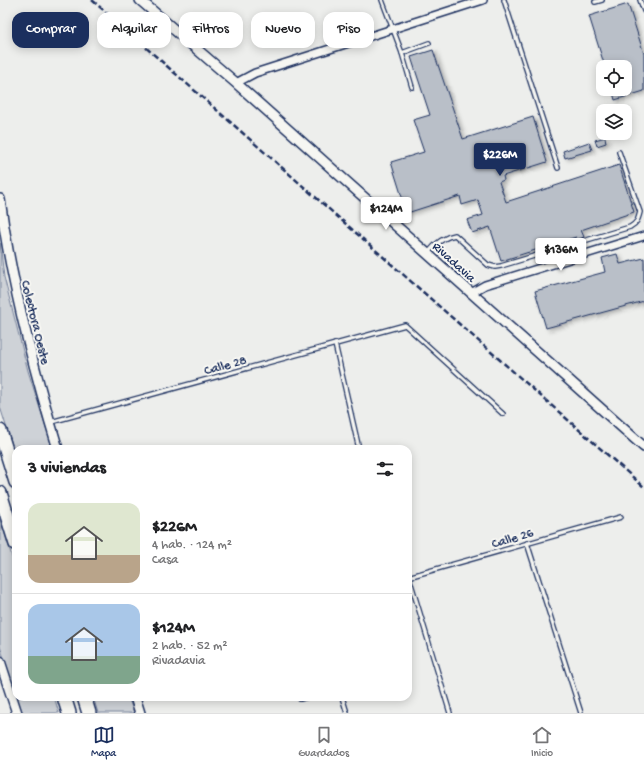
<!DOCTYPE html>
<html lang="es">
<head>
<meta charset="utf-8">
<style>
  :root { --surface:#fff; --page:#f2f2f2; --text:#202124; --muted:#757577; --line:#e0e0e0; --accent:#1b2f5e }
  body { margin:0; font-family:"Gochi Hand",sans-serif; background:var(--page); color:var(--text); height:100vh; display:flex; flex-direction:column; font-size:15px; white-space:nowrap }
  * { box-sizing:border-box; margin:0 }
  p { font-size:13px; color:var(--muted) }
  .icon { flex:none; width:22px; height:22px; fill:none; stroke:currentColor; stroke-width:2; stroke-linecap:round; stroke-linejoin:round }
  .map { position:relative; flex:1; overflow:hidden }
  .details { position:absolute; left:12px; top:445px; width:400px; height:256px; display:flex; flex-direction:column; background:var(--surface); border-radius:12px; box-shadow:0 2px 10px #0003 }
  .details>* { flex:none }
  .top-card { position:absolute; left:12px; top:12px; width:400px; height:36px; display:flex; gap:8px }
  .tools { position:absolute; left:596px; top:60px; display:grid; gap:8px }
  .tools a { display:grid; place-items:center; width:36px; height:36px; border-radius:8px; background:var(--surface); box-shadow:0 2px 10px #0003; font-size:20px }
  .price { position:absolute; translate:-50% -34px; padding:0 9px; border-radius:4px; background:#fff; color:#222; font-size:13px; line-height:26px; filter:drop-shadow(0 1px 2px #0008) }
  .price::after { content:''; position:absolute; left:50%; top:24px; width:12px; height:9px; margin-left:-6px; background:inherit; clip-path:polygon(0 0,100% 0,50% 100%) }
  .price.current { background:var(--accent); color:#fff }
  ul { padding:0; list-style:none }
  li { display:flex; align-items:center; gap:12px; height:100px; padding:0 16px }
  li+li { border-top:1px solid var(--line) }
  li span { display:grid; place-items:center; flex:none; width:112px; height:80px; border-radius:12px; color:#555 }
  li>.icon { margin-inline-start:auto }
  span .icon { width:48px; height:48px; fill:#fffc; stroke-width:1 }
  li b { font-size:17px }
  h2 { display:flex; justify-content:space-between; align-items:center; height:48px; padding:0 16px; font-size:17px }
  .chip { padding:0 14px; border-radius:12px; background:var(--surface); box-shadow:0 2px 10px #0003; font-size:14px; line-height:36px }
  .chip.current { background:var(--accent); color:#fff }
  .dock { display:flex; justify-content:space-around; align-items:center; height:56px; border-top:1px solid var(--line); background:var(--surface); font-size:11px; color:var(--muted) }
  .dock a { display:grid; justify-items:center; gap:2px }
  .dock .current { color:var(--accent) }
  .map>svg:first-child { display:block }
  .green { fill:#ced2d7; stroke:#74809a }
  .building { fill:#b9bfc8; stroke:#1b2f5e; filter:url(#shadow) }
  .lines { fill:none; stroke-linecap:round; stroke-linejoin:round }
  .service-casing { stroke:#1b2f5e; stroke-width:6 }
  .minor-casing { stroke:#1b2f5e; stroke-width:10 }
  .tertiary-casing { stroke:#1b2f5e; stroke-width:12 }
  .motorway-casing { stroke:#1b2f5e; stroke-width:16 }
  .service { stroke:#f6f6f2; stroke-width:3.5 }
  .minor { stroke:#f6f6f2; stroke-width:7 }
  .tertiary { stroke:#f6f6f2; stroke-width:9 }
  .motorway { stroke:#f6f6f2; stroke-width:13 }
  .rail { stroke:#1b2f5e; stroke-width:2.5; stroke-dasharray:6 3; stroke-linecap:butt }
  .labels { text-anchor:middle; stroke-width:4; stroke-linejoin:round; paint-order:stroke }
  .street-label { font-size:13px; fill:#1b2f5e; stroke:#f6f6f2 }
</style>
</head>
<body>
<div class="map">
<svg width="644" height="713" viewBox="0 0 644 713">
  <defs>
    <filter id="shadow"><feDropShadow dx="3" dy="2" stdDeviation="2" flood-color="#0004"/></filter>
  </defs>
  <rect width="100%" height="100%" fill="#edeeec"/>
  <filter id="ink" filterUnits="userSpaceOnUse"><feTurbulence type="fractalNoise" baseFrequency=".025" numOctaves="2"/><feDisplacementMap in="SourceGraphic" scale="8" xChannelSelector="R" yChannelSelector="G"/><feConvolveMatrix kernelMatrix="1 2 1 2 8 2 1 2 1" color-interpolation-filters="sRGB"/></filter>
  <g filter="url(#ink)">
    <g class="green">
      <path d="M0,243L4,277L28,371L53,449H16V457L0,407Z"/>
      <path d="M0,519L16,569V696L0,646Z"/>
      <path d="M16,697H54L59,713H22Z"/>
      <path d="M93,697H128L134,713H98Z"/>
    </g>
    <g class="building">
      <path d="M628,4L644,54V91L615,100L612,89H625V67H605L589,16Z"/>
      <path d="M433,50L463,139L533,117L547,162L503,176L504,180L499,182L506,202L619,165L634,212L581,230L584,237L577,240L576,237L501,261L490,227L472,233L467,220L483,215L478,200L462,205L460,196L407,213L391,162L424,152L413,120L430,115L411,57Z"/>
      <path d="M605,137L606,143L597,146L595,140Z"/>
      <path d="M589,142L592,150L565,158L563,151Z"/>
      <path d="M617,254L620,264L644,258V301L546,328L535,291L605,272L602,258Z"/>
    </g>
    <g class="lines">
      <g class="service-casing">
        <g id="service">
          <path d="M382,0L402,53L412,87"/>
          <path d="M504,0L558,168"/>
          <path d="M640,0L644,11"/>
          <path d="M595,2L602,0"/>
          <path d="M402,53L429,43"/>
          <path d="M428,253C435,244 443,237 455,235L488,265L495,267L501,266L630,227C637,223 638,220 640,212L619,152"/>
          <path d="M335,344L359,449"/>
          <path d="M51,422L405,325L503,414"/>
          <path d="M527,543L581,713"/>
          <path d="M408,577L621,517"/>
          <path d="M409,577L450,713"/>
          <path d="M342,697L347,713"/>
          <path d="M300,699L307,697"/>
        </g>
      </g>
      <g class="minor-casing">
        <g id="minor">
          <path d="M236,83L255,73L483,0"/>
          <path d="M471,293L485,285L644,236"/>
        </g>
      </g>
      <g class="tertiary-casing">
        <g id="tertiary">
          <path d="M140,0L236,83L644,447"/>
          <path d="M0,199C11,284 33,367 58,449"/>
          <path d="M0,661L17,713"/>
          <path d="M135,697L140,713"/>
        </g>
      </g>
      <g class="motorway-casing">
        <g id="motorway">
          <path d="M0,431L16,482"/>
          <path d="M0,493L16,544"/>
          <path d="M64,697L69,713"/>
          <path d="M84,697L89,713"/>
        </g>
      </g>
      <use href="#service" class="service"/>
      <use href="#minor" class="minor"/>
      <use href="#tertiary" class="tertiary"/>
      <use href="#motorway" class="motorway"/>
      <path class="rail" d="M92,0L644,487"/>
    </g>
  </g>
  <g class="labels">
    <g class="street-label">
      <text transform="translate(455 261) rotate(42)" y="5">Rivadavia</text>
      <text transform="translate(37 322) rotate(76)" y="5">Colectora Oeste</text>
      <text transform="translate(225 364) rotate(-15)" y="5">Calle 28</text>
      <text transform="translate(512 537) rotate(-16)" y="5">Calle 26</text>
    </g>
  </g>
</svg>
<div class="tools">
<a><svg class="icon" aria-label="locate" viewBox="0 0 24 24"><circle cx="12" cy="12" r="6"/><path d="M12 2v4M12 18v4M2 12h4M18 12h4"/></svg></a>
<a><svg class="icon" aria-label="layers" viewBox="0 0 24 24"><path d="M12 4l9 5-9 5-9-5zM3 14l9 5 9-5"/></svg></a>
</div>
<b class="price current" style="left:500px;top:177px">$226M</b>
<b class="price" style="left:386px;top:231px">$124M</b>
<b class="price" style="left:561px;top:272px">$136M</b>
<div class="top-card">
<a class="chip current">Comprar</a>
<a class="chip">Alquilar</a>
<a class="chip">Filtros</a>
<a class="chip">Nuevo</a>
<a class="chip">Piso</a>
</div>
<section class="details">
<h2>3 viviendas<svg class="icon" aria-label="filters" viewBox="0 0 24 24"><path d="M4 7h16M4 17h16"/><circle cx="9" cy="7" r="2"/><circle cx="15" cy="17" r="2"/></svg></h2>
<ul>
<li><span style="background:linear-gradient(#dfe7d0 65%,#b9a48a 0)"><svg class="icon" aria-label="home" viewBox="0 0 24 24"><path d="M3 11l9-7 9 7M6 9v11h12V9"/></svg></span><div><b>$226M</b><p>4 hab. · 124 m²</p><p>Casa</p></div></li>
<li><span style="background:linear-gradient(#a9c7e8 65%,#7fa58c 0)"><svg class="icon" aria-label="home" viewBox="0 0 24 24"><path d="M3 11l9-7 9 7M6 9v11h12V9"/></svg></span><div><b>$124M</b><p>2 hab. · 52 m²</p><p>Rivadavia</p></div></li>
</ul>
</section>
</div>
<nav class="dock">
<a class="current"><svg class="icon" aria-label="map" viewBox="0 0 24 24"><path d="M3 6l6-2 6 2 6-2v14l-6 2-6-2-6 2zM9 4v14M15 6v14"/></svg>Mapa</a>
<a><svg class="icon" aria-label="saved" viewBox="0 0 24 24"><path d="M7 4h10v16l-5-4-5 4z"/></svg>Guardados</a>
<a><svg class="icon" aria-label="home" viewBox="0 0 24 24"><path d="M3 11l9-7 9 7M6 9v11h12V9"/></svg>Inicio</a>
</nav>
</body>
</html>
